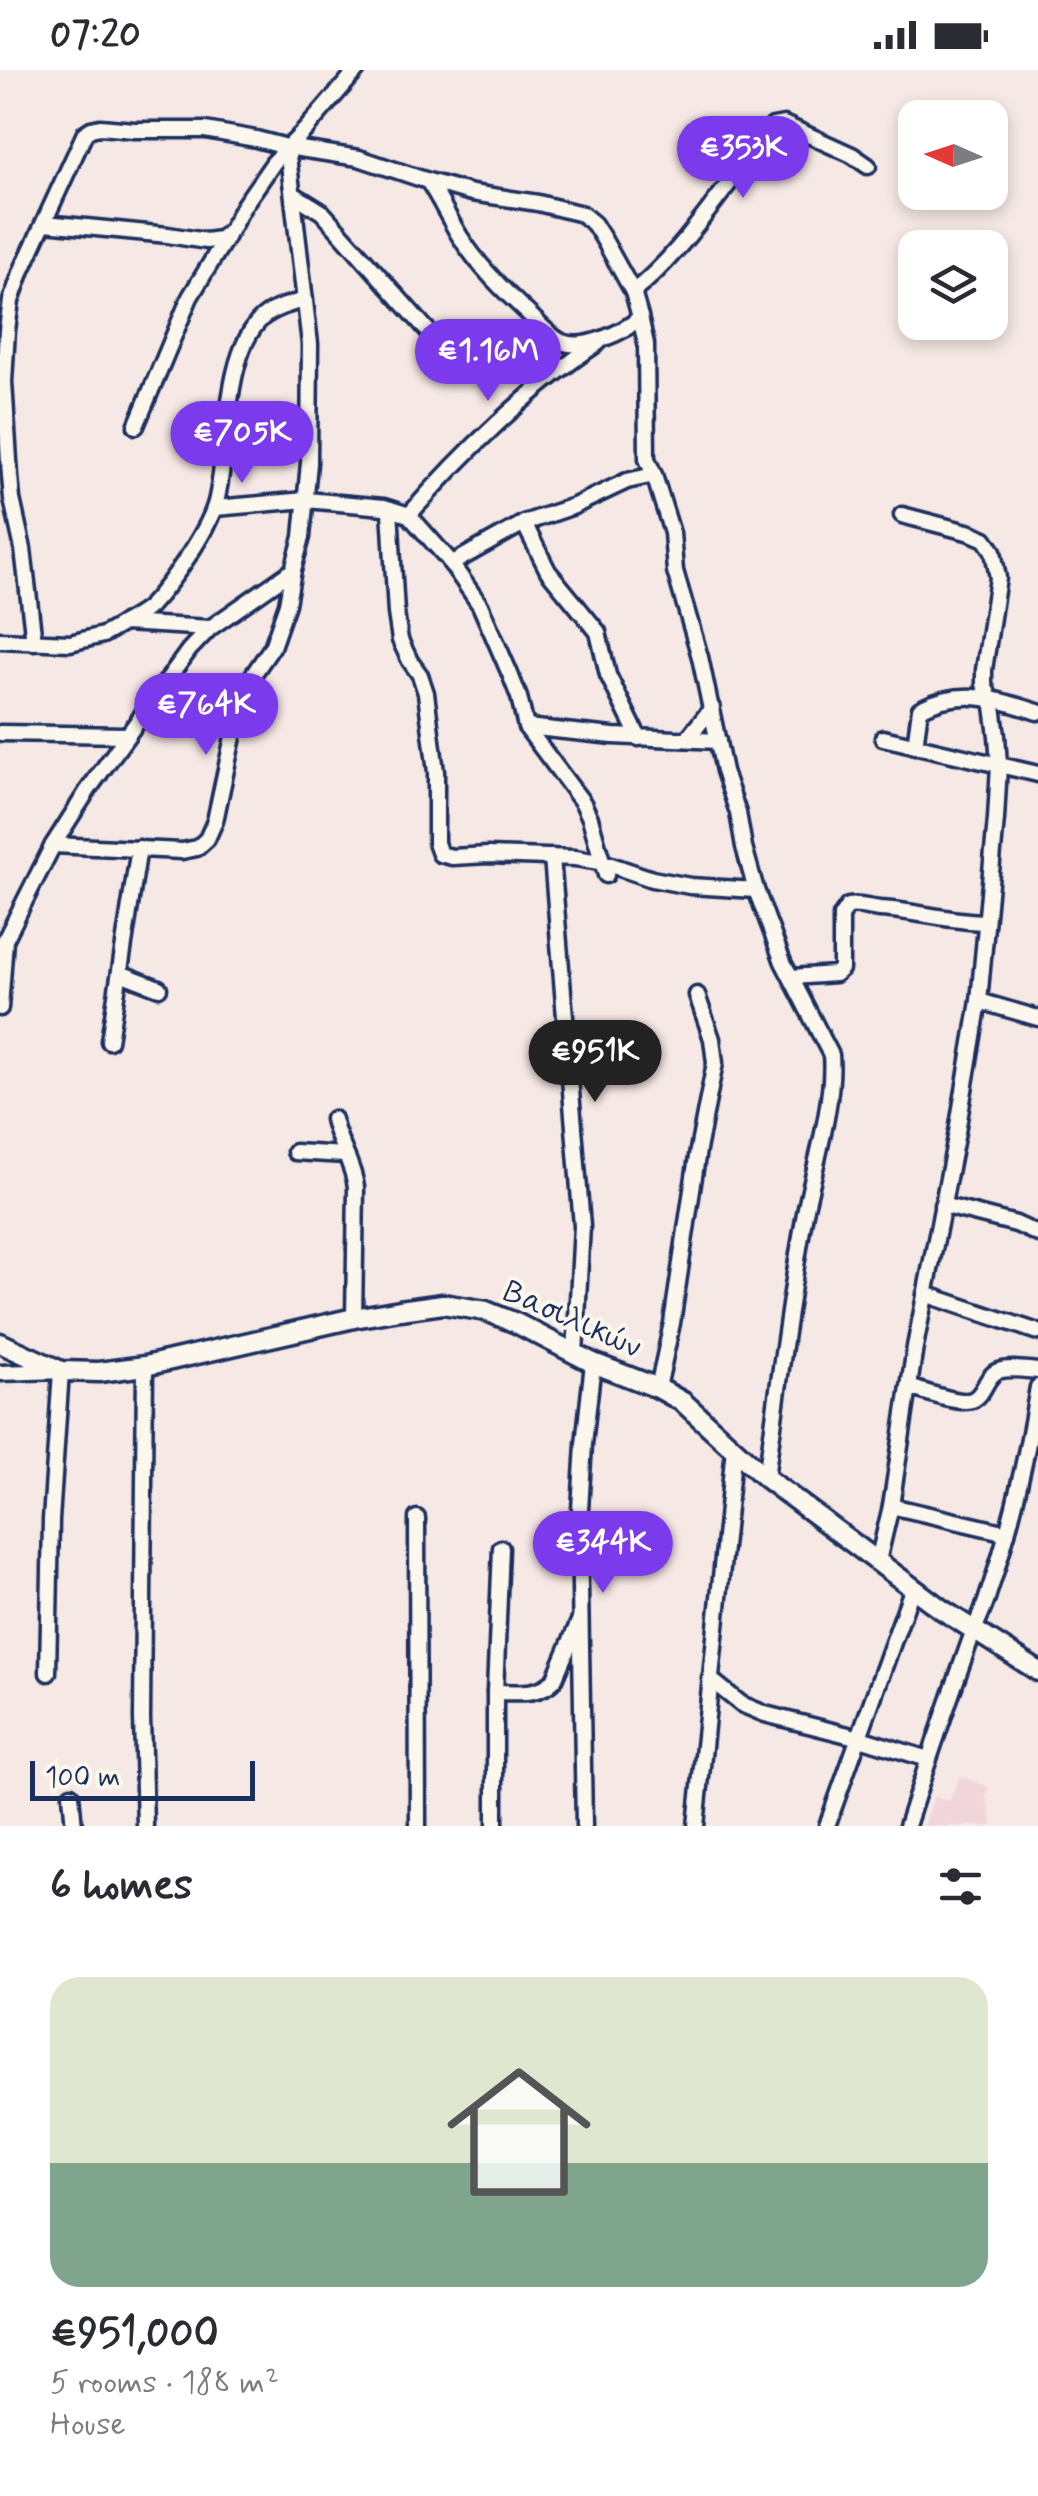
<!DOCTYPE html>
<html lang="en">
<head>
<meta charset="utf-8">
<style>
  :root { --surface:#fff; --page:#f7f7f7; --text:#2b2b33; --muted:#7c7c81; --line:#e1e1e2; --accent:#7c3aed }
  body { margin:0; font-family:Mynerve,sans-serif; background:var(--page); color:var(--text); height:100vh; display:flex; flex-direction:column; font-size:38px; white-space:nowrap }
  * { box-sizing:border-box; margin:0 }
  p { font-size:32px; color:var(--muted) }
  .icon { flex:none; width:55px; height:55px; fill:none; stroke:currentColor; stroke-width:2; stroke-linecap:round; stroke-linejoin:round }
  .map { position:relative; height:1756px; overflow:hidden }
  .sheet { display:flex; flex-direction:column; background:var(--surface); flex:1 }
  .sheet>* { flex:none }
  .needle { width:65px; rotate:273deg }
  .controls { position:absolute; left:898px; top:30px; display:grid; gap:20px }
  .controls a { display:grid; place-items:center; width:110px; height:110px; border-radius:20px; background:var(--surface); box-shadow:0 5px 15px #0003; font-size:50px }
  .scale { position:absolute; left:30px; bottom:25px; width:225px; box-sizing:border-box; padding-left:10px; border:5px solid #1b2f5e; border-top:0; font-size:28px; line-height:35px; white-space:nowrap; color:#1b2f5e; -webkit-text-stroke:8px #fbf7ec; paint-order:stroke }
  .price { position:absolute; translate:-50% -85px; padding:0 22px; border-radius:35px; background:var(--accent); color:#fff; font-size:32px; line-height:65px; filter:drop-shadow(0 2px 5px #0008) }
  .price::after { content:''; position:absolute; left:50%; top:60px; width:30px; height:22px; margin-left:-15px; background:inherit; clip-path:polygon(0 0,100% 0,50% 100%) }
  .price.selected { background:#222; color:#fff }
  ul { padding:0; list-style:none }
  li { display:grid; align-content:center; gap:20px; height:530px; padding:0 50px }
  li+li { border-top:2px solid var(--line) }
  li span { display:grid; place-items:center; height:310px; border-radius:30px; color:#555 }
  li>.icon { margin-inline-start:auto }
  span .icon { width:180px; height:180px; fill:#fffc; stroke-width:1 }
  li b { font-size:42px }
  h2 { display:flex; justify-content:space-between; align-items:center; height:120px; padding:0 50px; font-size:42px }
  .status { display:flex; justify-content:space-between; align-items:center; height:70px; padding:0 50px; background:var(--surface); direction:ltr }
  .status svg { height:28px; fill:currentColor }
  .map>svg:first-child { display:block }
  .built { fill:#f0d6db }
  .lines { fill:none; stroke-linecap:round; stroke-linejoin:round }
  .minor-casing { stroke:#1b2f5e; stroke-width:21 }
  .tertiary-casing { stroke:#1b2f5e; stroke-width:25 }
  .minor { stroke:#fbf7ec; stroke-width:14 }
  .tertiary { stroke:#fbf7ec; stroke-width:18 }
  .labels { text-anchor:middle; stroke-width:8; stroke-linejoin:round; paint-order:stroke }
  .street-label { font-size:32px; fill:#1b2f5e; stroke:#fbf7ec }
</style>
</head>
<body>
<div class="status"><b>07:20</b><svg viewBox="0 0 49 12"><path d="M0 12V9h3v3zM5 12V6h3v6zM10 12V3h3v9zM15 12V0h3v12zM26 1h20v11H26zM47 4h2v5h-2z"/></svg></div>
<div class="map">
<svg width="1038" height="1756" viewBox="0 0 1038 1756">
  <rect width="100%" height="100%" fill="#f6e8e4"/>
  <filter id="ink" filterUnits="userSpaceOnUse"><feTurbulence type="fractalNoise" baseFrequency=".01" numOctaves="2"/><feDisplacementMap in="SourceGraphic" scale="20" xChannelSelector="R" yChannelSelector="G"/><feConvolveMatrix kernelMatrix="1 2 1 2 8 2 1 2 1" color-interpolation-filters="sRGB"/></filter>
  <g filter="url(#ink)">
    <path class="built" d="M960,1706L989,1717L986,1726L993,1756H924L934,1727L949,1731Z"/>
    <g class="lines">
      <g class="minor-casing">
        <g id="minor">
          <path d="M428,111C440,129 448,147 459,165C478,196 506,223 532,247C541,256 551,267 562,272C584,281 625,262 640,247"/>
          <path d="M293,124L322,142L445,280"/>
          <path d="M45,153L168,165L206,171L220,169L230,161L244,135L274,92L306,59L357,0"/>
          <path d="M633,222C671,192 701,150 730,112C745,93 760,75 773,56L784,54L852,85L868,96"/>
          <path d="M136,356L190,227L227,166"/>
          <path d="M215,438L306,430L384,437L409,445L448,489L480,535L510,604L519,627L526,657L583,733L590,748L606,805"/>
          <path d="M390,439L396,543L400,570L410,591L420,605L426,623L436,702V773L440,784L452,787L488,785L575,788L605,793L652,809L690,816L756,820"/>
          <path d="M409,445C462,384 530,318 598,273"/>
          <path d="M524,453L548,501L598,562L608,605L639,668"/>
          <path d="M451,494L524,453L574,436L627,411L654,405"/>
          <path d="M124,553C133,548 143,543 150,536C171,513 208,462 216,432C229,382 223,284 262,248C274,238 290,234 304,230"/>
          <path d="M0,570L70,573L103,565L124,553L210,558"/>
          <path d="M34,572L23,479L12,429L10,406L4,312L7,260L11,231L22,200L85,63L91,59L100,57L134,60H205L256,69L287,77L359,88L428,111L472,123L538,133L582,144L594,154L604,170L633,222L640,247L646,274L647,389L654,405L672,463L675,501L700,587L724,701L738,743L744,777L756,820L783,892L831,985C835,1030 814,1098 805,1143C789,1231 778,1320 766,1408"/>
          <path d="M526,657L613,666L718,671"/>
          <path d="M0,663L127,665"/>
          <path d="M883,668L1038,704"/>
          <path d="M687,669L712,638"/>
          <path d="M915,676L920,639C962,617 996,629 1038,642"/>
          <path d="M53,775L182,781L197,778L207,769L215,751L234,662L239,631L244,618L272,577L287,534L293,500"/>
          <path d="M552,787L582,1156L575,1284"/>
          <path d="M120,903L159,918"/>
          <path d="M792,907L835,904L841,899V846L848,836C860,834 868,838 880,839C916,841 951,852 986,852"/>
          <path d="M979,931L1038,948"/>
          <path d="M0,938L5,870L53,775L88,720L189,580L210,558L293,500L302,467L309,393L310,274L287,77"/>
          <path d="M109,971L139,778"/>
          <path d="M333,1049C338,1073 353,1093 356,1117L354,1248"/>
          <path d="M295,1082L345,1085"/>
          <path d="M942,1135L1016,1154L1038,1164"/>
          <path d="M925,1224L1038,1262"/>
          <path d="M145,1296L142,1648L145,1756"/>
          <path d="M0,1303L61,1301L51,1450L48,1603"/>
          <path d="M909,1317C923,1321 959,1335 972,1330C985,1325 985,1306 998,1301C1009,1297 1026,1300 1038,1301"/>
          <path d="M658,1318L672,1253L698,1080L715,993L712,969L697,925"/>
          <path d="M891,1436L1007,1463"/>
          <path d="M417,1448L418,1756"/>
          <path d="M878,1491L891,1436L915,1277L957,1062L979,931L996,749L999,695L997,666L993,636L984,614V600L998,508L993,481L985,469L971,463L902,445"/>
          <path d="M710,1609L741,1634L765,1644L860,1668L928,1689"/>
          <path d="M495,1622C516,1622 539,1626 554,1610L580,1549"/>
          <path d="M71,1725L74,1756"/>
          <path d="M495,1756V1622L501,1478"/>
          <path d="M584,1756L579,1456L584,1374L593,1293"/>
          <path d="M696,1756L734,1378"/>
          <path d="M827,1756L913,1517"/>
          <path d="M907,1756C927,1693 949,1630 971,1568C976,1553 984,1540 988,1525C1011,1457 1027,1387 1038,1317"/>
        </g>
      </g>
      <g class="tertiary-casing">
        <path id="tertiary" d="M0,1273L61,1301L99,1302L145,1296L354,1248L400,1240L443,1234L486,1241L516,1253L593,1293L658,1318L683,1332L766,1408L941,1539L1038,1601"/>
      </g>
      <use href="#minor" class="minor"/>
      <use href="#tertiary" class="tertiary"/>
    </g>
  </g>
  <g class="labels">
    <g class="street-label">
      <text transform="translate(573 1248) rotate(24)" y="11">Βασιλικών</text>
    </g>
  </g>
</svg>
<div class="controls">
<a><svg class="needle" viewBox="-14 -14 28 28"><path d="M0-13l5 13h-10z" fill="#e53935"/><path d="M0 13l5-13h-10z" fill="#7c7c81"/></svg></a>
<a><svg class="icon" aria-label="layers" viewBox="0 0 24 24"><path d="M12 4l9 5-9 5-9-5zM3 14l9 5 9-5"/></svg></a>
</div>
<div class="scale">100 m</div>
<b class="price" style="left:743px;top:131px">€353K</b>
<b class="price" style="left:488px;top:334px">€1.16M</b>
<b class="price" style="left:242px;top:416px">€705K</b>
<b class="price" style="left:206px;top:688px">€764K</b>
<b class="price selected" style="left:595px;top:1035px">€951K</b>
<b class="price" style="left:603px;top:1526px">€344K</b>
</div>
<section class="sheet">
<h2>6 homes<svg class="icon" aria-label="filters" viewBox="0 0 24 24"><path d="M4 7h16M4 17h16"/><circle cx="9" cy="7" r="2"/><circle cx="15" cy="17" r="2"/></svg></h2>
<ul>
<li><span style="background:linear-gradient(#dfe7d0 60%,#7fa58c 0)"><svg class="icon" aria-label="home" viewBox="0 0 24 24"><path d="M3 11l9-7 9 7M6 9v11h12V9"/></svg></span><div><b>€951,000</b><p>5 rooms · 188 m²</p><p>House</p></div></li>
</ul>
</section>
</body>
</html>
